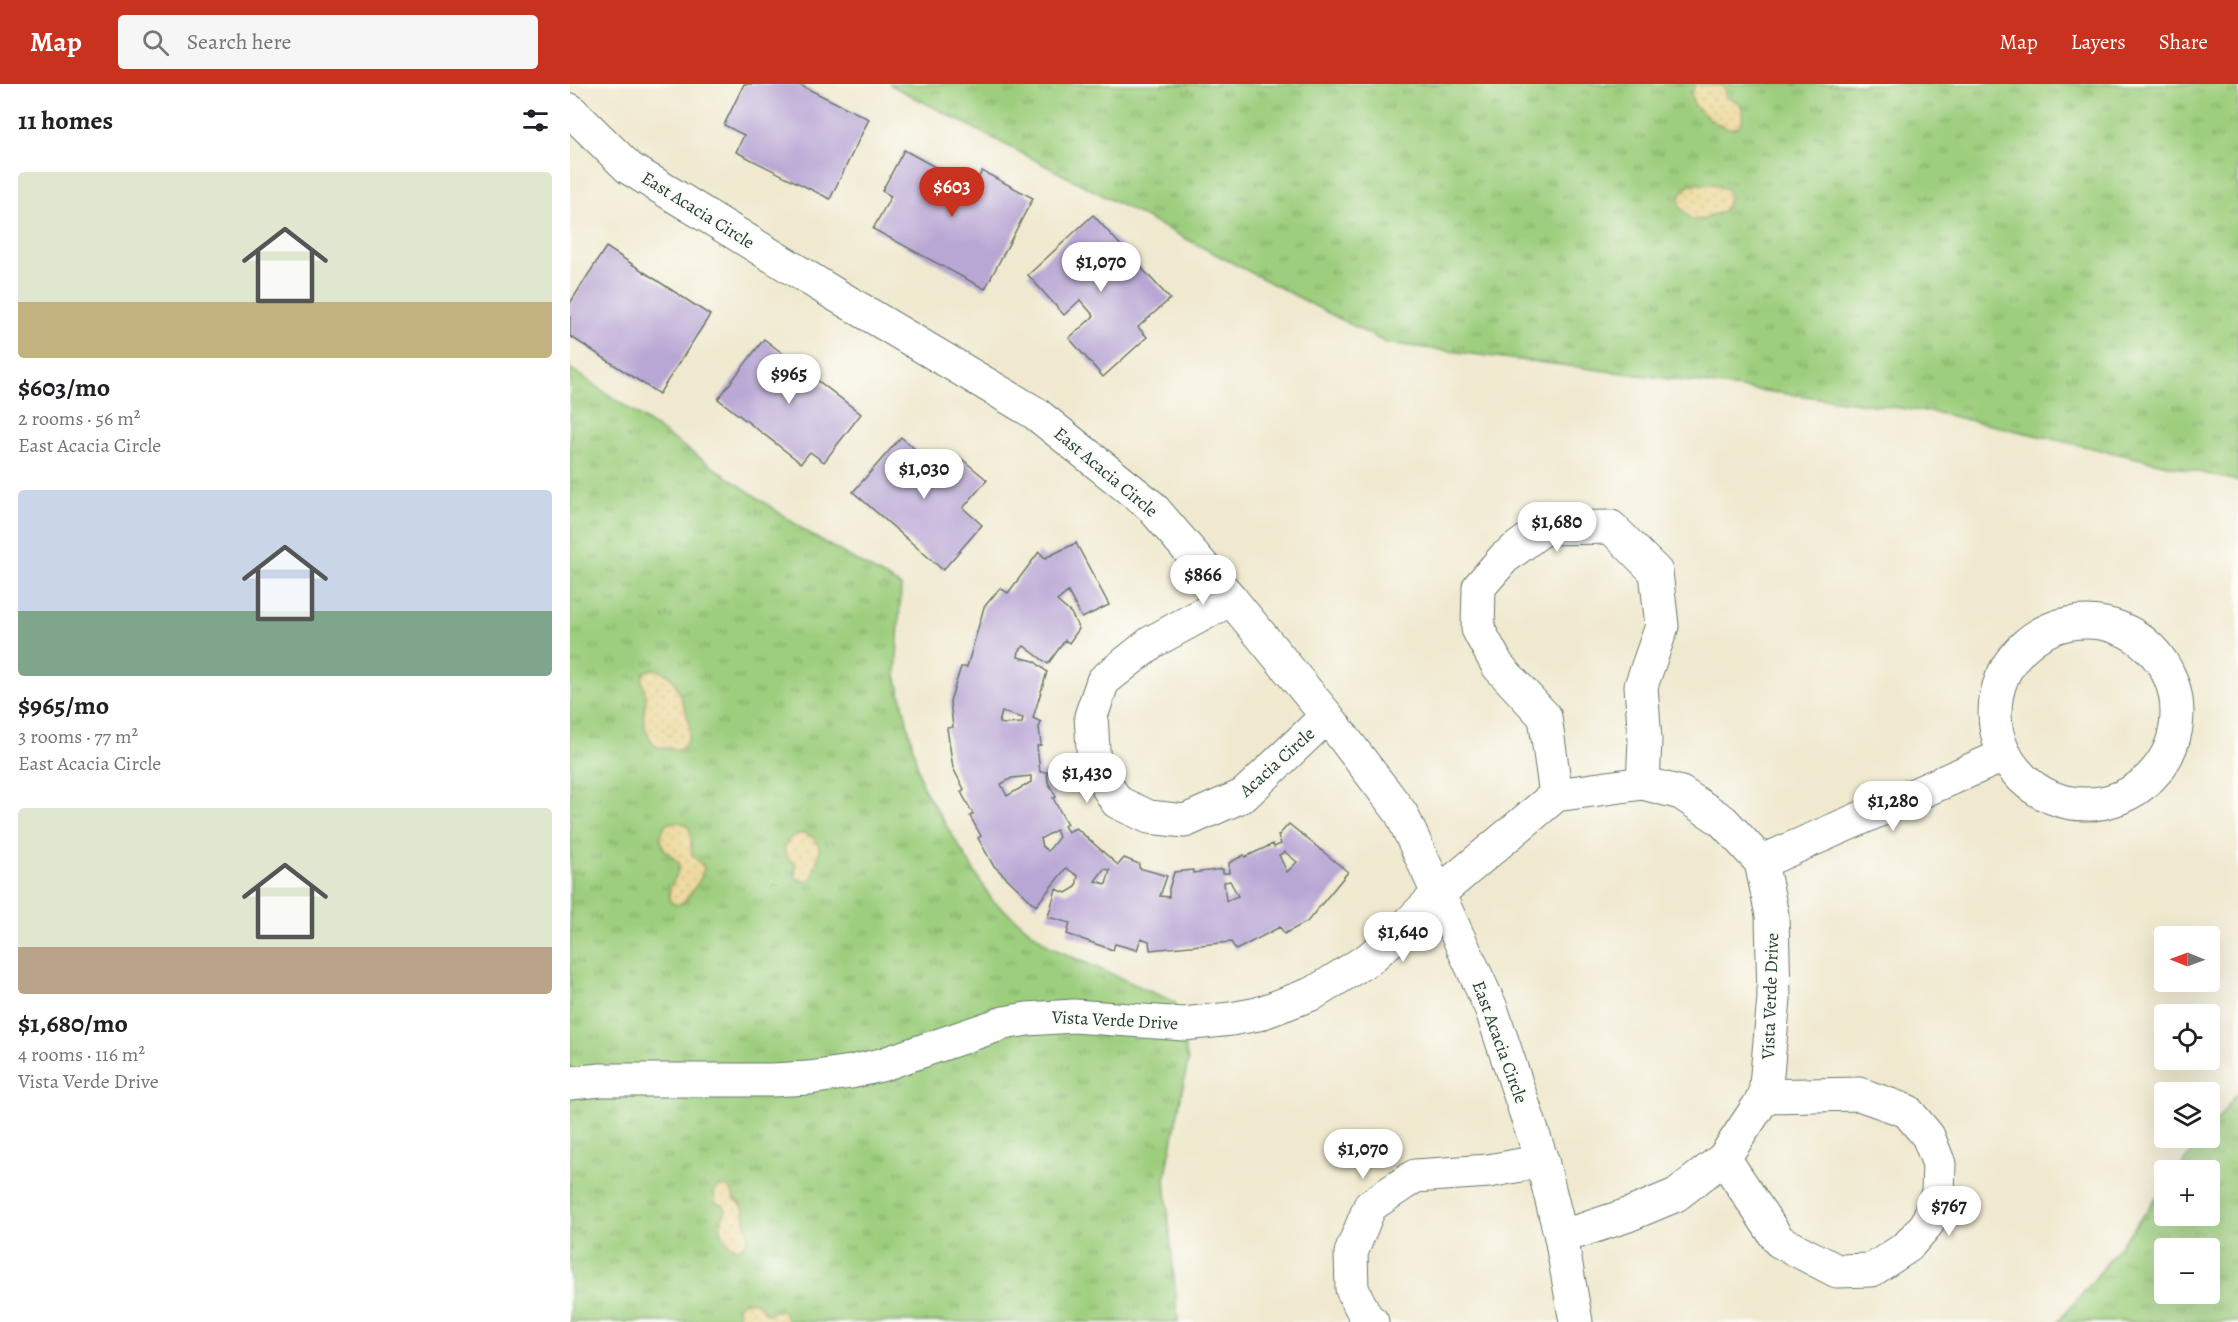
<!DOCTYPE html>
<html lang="en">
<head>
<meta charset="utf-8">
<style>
  :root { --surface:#fff; --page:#f6f6f6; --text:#202124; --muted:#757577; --accent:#c8321e }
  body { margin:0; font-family:Alegreya,serif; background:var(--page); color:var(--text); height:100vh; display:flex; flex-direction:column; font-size:22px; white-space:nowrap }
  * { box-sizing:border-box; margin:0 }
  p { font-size:20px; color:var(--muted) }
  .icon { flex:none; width:33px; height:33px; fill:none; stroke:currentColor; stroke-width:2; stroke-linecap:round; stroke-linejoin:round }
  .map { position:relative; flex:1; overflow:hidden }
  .details { display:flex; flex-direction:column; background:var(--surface); width:570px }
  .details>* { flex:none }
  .needle { width:39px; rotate:271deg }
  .tools { position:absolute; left:1584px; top:842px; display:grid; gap:12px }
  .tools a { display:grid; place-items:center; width:66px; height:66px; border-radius:6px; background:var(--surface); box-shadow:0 6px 24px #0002; font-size:30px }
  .price { position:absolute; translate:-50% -51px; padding:0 14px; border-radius:21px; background:#fff; color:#222; font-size:20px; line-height:39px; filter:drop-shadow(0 2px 3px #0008) }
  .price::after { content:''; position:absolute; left:50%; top:36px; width:18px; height:14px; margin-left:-9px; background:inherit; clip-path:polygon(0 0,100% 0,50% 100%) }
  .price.on { background:var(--accent); color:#fff }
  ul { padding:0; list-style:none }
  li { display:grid; align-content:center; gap:12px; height:318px; padding:0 18px }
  li span { display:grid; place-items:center; height:186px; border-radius:6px; color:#555 }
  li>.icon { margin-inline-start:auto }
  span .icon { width:108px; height:108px; fill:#fffc; stroke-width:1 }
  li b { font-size:26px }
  h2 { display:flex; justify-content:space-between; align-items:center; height:72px; padding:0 18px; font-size:26px }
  header { display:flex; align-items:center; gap:36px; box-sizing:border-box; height:84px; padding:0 30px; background:var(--accent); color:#fff }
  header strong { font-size:28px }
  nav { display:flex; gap:33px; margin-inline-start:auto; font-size:21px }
  .search { width:420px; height:54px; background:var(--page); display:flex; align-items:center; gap:15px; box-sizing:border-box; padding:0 21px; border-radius:6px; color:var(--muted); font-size:22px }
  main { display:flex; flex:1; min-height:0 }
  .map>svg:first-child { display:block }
  .grass { fill:url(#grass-tufts); stroke:#5e8658; stroke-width:1.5; fill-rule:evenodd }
  .sand { fill:url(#sand-dots); stroke:#868c69; stroke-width:1.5 }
  .building { fill:#b8a6d4; fill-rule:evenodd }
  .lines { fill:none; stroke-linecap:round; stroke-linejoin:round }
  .minor-casing { stroke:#68796a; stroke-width:35 }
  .minor { stroke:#fff; stroke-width:33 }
  .labels { text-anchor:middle; stroke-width:4.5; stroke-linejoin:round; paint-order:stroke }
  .street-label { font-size:18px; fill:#1f3d34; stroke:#fdfcf7 }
</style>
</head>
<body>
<header>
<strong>Map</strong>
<div class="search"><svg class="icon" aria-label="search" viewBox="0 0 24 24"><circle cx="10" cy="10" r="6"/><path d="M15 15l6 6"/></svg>Search here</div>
<nav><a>Map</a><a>Layers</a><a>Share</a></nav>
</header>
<main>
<section class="details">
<h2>11 homes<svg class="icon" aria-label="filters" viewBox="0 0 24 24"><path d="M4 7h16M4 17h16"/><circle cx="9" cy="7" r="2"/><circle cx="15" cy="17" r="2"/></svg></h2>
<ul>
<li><span style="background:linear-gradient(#dfe7d0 70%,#c2b280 0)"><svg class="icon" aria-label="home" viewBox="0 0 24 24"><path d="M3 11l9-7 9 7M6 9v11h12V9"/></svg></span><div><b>$603/mo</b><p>2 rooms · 56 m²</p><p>East Acacia Circle</p></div></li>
<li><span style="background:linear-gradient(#c9d6e8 65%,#7fa58c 0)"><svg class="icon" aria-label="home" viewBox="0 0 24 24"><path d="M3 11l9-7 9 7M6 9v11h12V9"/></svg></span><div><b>$965/mo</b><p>3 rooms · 77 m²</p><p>East Acacia Circle</p></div></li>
<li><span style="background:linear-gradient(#dfe7d0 75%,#b9a48a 0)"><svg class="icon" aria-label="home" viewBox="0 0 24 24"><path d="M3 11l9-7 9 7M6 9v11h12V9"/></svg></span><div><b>$1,680/mo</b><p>4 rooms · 116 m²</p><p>Vista Verde Drive</p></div></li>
</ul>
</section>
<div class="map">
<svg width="1668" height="1238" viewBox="0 0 1668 1238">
  <defs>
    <pattern id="grass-tufts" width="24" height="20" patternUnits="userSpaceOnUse" patternTransform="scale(1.5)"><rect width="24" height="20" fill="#9dce7d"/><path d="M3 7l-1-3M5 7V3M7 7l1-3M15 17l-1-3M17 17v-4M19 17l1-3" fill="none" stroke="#7fa867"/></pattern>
    <pattern id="sand-dots" width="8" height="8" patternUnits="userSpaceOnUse" patternTransform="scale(1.5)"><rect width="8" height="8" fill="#eeda9e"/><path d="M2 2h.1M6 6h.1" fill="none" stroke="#ccbc89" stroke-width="1.8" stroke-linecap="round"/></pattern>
  </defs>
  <rect width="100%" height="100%" fill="#fdfcf7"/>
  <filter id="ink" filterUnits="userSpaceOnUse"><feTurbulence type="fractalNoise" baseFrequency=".0167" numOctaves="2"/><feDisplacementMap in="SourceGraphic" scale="12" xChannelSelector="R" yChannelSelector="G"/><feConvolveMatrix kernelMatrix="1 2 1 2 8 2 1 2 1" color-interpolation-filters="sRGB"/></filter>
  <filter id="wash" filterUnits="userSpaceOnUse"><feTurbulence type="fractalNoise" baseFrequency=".008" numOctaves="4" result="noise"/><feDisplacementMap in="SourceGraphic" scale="24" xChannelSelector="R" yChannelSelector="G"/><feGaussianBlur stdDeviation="1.35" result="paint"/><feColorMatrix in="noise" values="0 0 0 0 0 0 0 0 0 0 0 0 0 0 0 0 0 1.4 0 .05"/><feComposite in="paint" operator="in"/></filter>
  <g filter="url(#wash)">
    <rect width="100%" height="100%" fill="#f0e9cf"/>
    <g class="grass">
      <path d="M319,0H1668V397L1368,329L816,259Z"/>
      <path d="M0,284L243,452L331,502L326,591L352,702L422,816L482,864L605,918L618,977L595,1095L608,1238H0Z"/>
      <path d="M1668,1008V1238H1488L1523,1197L1594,1104V1131H1640V1086H1608L1633,1053H1640V1045ZM1594,1164H1640V1209H1594Z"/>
    </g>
    <g class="sand">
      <path d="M1126,0L1153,2L1156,13C1173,18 1177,26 1170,42C1155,51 1134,31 1124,21L1121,9Z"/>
      <path d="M1126,100H1143L1157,105C1161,114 1158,121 1151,129L1140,131L1133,136L1121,135L1110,123L1109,113L1119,101Z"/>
      <path d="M83,585C91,586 98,590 103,596C108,603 120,637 120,645C120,653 116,662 110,666L87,663C78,656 72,639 74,627C74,622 77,617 76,612C75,603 69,599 74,588Z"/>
      <path d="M104,738C127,738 119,756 122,771L134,783C133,796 121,807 114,818L106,821L101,818C94,803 110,794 109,779L94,765L90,753L96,740Z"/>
      <path d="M235,749C260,760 245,775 243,793L237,797L230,796L225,792L226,781C223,778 220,776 218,774C208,762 222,749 235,749Z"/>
      <path d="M149,1103H159L162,1107L164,1115C173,1120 174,1124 175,1134C175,1141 179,1147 178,1153C174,1174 148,1162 151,1135L154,1131L156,1126L153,1121L145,1119L144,1106Z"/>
      <path d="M174,1217L186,1218L197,1230L203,1227H213L219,1238H169L168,1223Z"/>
    </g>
    <g id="blocks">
      <g class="building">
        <path d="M174,0H228L299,35L260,115L166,68L174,51L154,41Z"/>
        <path d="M334,66L403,104L412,87L463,114L415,205L303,145L321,112L312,107Z"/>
        <path d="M523,131L600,215L568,243L577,253L533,293L499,254L524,232L510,216L494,231L458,191Z"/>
        <path d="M36,163L140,231L89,310L0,252V219Z"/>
        <path d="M194,255L291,330L254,378L240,368L231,379L148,315Z"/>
        <path d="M331,353L371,388L386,370L417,396L393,424L412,441L373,486L283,408Z"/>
        <path d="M506,459L539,521L512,534L498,508L487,517L501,529L509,545L499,559L495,556L478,580L454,562L449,567L448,573L464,577L477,588L463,634L471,638L469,644L471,661L467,662L470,688H477L478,698L486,713L483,714L497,740L494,742L498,748L506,744L548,781L554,774L569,780V784L597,792L590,812L599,813V805L604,788L623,786V789L653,785V789H659V779L674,771L675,773L703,760L704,763L711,760L708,752L719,740L778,788L737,838L714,850L710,843L666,866L661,858L580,866L579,857L571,854L567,866L545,860L543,866L497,850L500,839L478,833L486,805L496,809L506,803L508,792L496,784L466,822L423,781L408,754L411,752L400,732L403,730L391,708L394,705L383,684L377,644L383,643L380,617L391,583H397L414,523L430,504L438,509L469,468L475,474ZM432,628L453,634L452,639L435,640L429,639ZM461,692V698L437,712L431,700L442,694ZM486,746L489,753L478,767L472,762L470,755ZM715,768L727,778L717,788L709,771ZM534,785L540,786L536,800L525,797ZM660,797L668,812L656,817L654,798Z"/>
      </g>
    </g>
  </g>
  <g filter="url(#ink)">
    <use href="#blocks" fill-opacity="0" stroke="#68796a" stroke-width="1.5"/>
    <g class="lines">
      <g class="minor-casing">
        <g id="minor">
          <path d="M0,26L59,84L266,211L465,329L581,422L661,515L757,632L831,729L921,924L972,1077L991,1153L1006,1238"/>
          <path d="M661,515L582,558L533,597L521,632L524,681L547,718L579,733L615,737L674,711L757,632"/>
          <circle cx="1516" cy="629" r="91"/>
          <path d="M986,711L975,633L928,582L908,545L909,503L934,474L974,444L1041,443L1086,488L1092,542L1071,602L1075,656L1073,699"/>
          <path d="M1191,778L1435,671"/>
          <path d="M0,999L31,996H202L239,994L281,988L311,981L434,939L457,935L504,932L614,940L661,935L688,930L744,909L800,874L832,846L869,809L986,711L1073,699L1111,709L1153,737L1191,778L1202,831L1204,914L1195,1012L1154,1074L1106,1111L1058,1131L991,1153"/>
          <path d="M1154,1074L1209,1157L1267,1187L1302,1186L1337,1163L1357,1140L1368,1108L1369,1080L1358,1052L1337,1027L1289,1010L1195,1012"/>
          <path d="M802,1238L797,1235L782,1205L781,1169L800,1122L845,1092L919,1087L972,1077"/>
        </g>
      </g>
      <use href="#minor" class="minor"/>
    </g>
  </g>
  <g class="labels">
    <g class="street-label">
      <text transform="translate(128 126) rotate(32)" y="6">East Acacia Circle</text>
      <text transform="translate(536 388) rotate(40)" y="6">East Acacia Circle</text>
      <text transform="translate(707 678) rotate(-42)" y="6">Acacia Circle</text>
      <text transform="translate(1200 912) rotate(-88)" y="6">Vista Verde Drive</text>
      <text transform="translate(545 936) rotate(3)" y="6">Vista Verde Drive</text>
      <text transform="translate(930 958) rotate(70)" y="6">East Acacia Circle</text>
    </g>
  </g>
</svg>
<div class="tools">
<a><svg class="needle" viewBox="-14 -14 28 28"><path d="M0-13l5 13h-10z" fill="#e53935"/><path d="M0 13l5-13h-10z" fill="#757577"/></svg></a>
<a><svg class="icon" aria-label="locate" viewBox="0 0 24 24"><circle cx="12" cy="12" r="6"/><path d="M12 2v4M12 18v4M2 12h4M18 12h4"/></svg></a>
<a><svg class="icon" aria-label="layers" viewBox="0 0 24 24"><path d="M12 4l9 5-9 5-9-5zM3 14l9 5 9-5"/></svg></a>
<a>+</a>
<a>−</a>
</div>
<b class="price on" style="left:382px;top:134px">$603</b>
<b class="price" style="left:531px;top:209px">$1,070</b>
<b class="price" style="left:219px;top:321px">$965</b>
<b class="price" style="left:354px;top:416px">$1,030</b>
<b class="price" style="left:987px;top:469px">$1,680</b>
<b class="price" style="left:633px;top:522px">$866</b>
<b class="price" style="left:517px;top:720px">$1,430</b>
<b class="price" style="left:1323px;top:748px">$1,280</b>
<b class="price" style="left:833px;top:879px">$1,640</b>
<b class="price" style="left:793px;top:1096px">$1,070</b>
<b class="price" style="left:1379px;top:1153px">$767</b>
</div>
</main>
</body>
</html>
